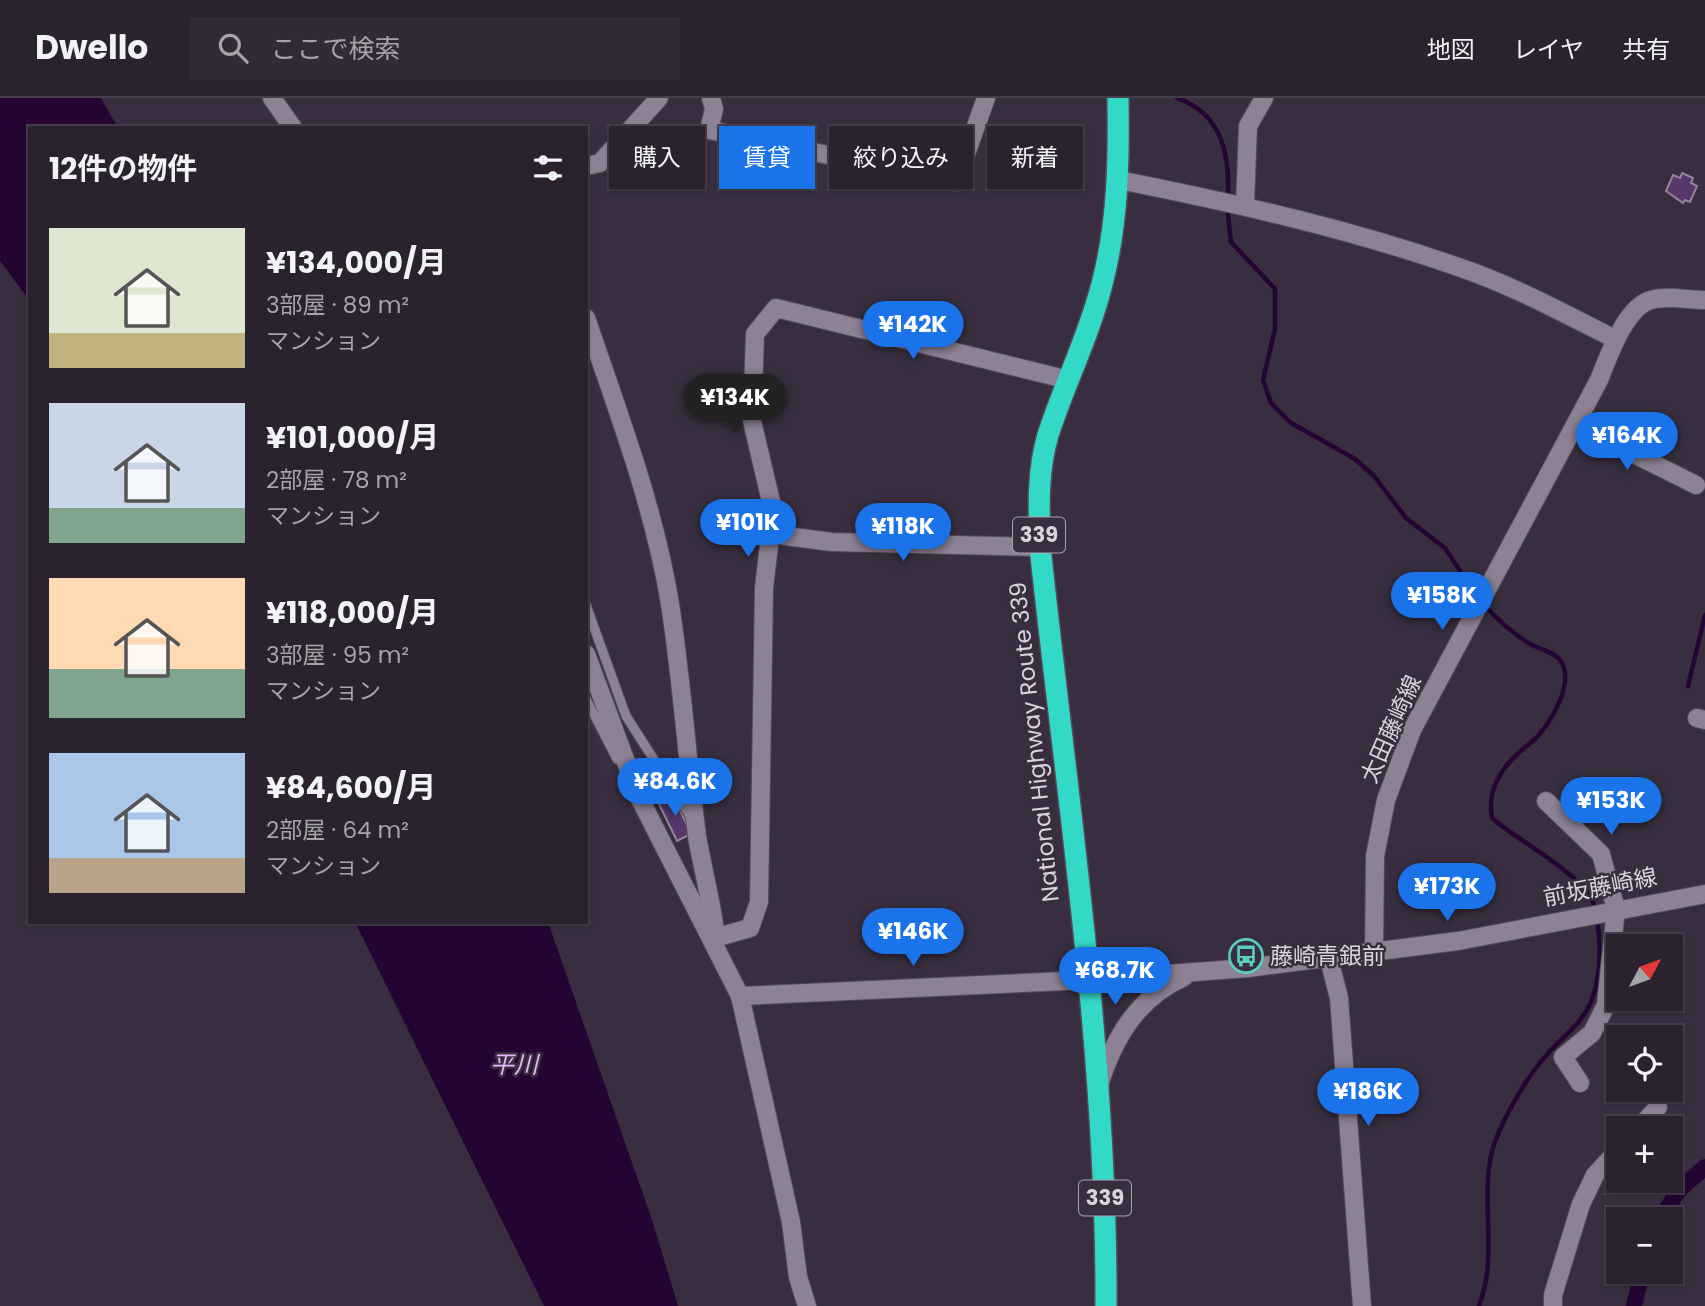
<!DOCTYPE html>
<html lang="ja">
<head>
<meta charset="utf-8">
<style>
  :root { --surface:#2a222f; --page:#322a37; --text:#f1f3f6; --muted:#a5a4aa; --line:#463f4b; --accent:#1a73e8 }
  body { margin:0; font-family:Poppins,"Noto Sans JP",sans-serif; background:var(--page); color:var(--text); height:100vh; display:flex; flex-direction:column; font-size:26px; white-space:nowrap }
  * { box-sizing:border-box; margin:0 }
  p { font-size:23px; color:var(--muted) }
  .icon { flex:none; width:38px; height:38px; fill:none; stroke:currentColor; stroke-width:2; stroke-linecap:round; stroke-linejoin:round }
  .map { position:relative; flex:1; overflow:hidden }
  .panel { position:absolute; left:28px; top:28px; width:560px; height:798px; display:flex; flex-direction:column; background:var(--surface); border-radius:0px; box-shadow:0 2px 5px #0004,0 0 0 2px var(--line) }
  .panel>* { flex:none }
  .top-card { position:absolute; left:609px; top:28px; width:665px; height:63px; display:flex; gap:14px }
  .needle { width:46px; rotate:49deg }
  .fabs { position:absolute; left:1606px; top:836px; display:grid; gap:14px }
  .fabs a { display:grid; place-items:center; width:77px; height:77px; border-radius:0px; background:var(--surface); box-shadow:0 2px 5px #0004,0 0 0 2px var(--line); font-size:35px }
  .price { position:absolute; translate:-50% -60px; padding:0 16px; border-radius:24px; background:var(--accent); color:#fff; font-size:23px; line-height:46px; filter:drop-shadow(0 2px 4px #0008) }
  .price::after { content:''; position:absolute; left:50%; top:42px; width:21px; height:16px; margin-left:-10px; background:inherit; clip-path:polygon(0 0,100% 0,50% 100%) }
  .price.on { background:#222; color:#fff }
  ul { padding:0; list-style:none }
  li { display:flex; align-items:center; gap:21px; height:175px; padding:0 21px }
  li span { display:grid; place-items:center; flex:none; width:196px; height:140px; border-radius:0px; color:#555 }
  li>.icon { margin-inline-start:auto }
  span .icon { width:84px; height:84px; fill:#fffc; stroke-width:1 }
  li b { font-size:30px }
  h2 { display:flex; justify-content:space-between; align-items:center; height:84px; padding:0 21px; font-size:30px }
  .tag { padding:0 24px; border-radius:0px; background:var(--surface); box-shadow:0 2px 5px #0004,0 0 0 2px var(--line); font-size:24px; line-height:63px }
  .tag.on { background:var(--accent); color:#fff }
  header { display:flex; align-items:center; gap:42px; box-sizing:border-box; height:98px; padding:0 35px; background:var(--surface); border-bottom:2px solid var(--line) }
  header strong { font-size:33px }
  nav { display:flex; gap:38px; margin-inline-start:auto; font-size:24px }
  .search { width:490px; height:63px; background:var(--page); display:flex; align-items:center; gap:18px; box-sizing:border-box; padding:0 24px; border-radius:0px; color:var(--muted); font-size:26px }
  .map>svg:first-child { display:block }
  .water { fill:#240433 }
  .lines { fill:none; stroke-linecap:round; stroke-linejoin:round }
  .stream { stroke:#240433; stroke-width:4.5 }
  .canal { stroke:#240433; stroke-width:16 }
  .building { fill:#57376a; stroke:#918599; stroke-width:2 }
  .lane-casing { stroke:#544b59; stroke-width:11 }
  .street-casing { stroke:#544b59; stroke-width:20 }
  .secondary-casing { stroke:#544b59; stroke-width:20 }
  .highway-casing { stroke:#544b59; stroke-width:24 }
  .lane { stroke:#8d8194; stroke-width:9 }
  .street { stroke:#8d8194; stroke-width:18 }
  .secondary { stroke:#8d8194; stroke-width:18 }
  .highway { stroke:#32d9c7; stroke-width:21 }
  .labels { text-anchor:middle; stroke-width:5; stroke-linejoin:round; paint-order:stroke }
  .shield { fill:#382e3f; stroke:#a9a2ae; stroke-width:2 }
  .shield-label { font-size:21px; font-weight:bold; fill:#dad4de }
  .street-label { font-size:23px; fill:#dad4de; stroke:#382e3f }
  .poi-label { font-size:23px; fill:#dad4de; stroke:#382e3f; text-anchor:start }
  .water-label { font-size:24px; font-style:italic; fill:#e2bafa; stroke:#382e3f }
</style>
</head>
<body>
<header>
<strong>Dwello</strong>
<div class="search"><svg class="icon" aria-label="search" viewBox="0 0 24 24"><circle cx="10" cy="10" r="6"/><path d="M15 15l6 6"/></svg>ここで検索</div>
<nav><a>地図</a><a>レイヤ</a><a>共有</a></nav>
</header>
<div class="map">
<svg width="1705" height="1208" viewBox="0 0 1705 1208">
  <rect width="100%" height="100%" fill="#382e3f"/>
  <g class="water">
    <path d="M0,0H101L118,30H30V203L0,163Z"/>
    <path d="M355,824H548L652,1122L678,1208H544Z"/>
  </g>
  <g class="lines">
    <g class="stream">
      <path d="M1177,0C1222,16 1230,56 1228,99"/>
      <path d="M1227,108L1231,144L1275,191V231L1263,282L1271,305L1291,325L1355,361L1374,378L1406,420L1445,450L1477,499"/>
      <path d="M1483,506C1497,521 1514,537 1532,547C1542,552 1554,554 1560,562C1576,584 1551,624 1536,640C1524,651 1510,660 1502,674C1492,690 1489,702 1492,720C1517,743 1590,779 1595,811"/>
      <path d="M1688,588L1705,517"/>
      <path d="M1479,1208C1500,1153 1477,1093 1495,1044C1506,1014 1528,977 1550,953C1564,938 1583,924 1591,904C1601,878 1601,847 1597,820"/>
    </g>
    <g class="canal">
      <path d="M1659,1122L1680,1091L1705,1069"/>
      <path d="M1634,1208L1642,1174"/>
    </g>
  </g>
  <g class="building">
    <path d="M1682,75L1693,80L1691,85L1697,88L1690,104L1685,102L1683,105L1666,93L1673,77L1680,80Z"/>
    <path d="M673,697L691,736L677,743L658,704Z"/>
  </g>
  <g class="lines">
    <g class="lane-casing">
      <g id="lane">
        <path d="M586,507L626,618L690,718"/>
        <path d="M586,601L617,661"/>
      </g>
    </g>
    <g class="street-casing">
      <g id="street">
        <path d="M711,0L714,11L709,32L956,84L986,0"/>
        <path d="M586,68L600,65L659,0"/>
        <path d="M1119,82C1239,106 1360,133 1475,175C1523,193 1569,218 1615,241"/>
        <path d="M1245,107L1248,28L1264,0"/>
        <path d="M586,220C618,314 654,408 670,506C682,583 687,661 697,738C700,759 719,835 715,847"/>
        <path d="M1576,327L1696,387"/>
        <path d="M770,436L832,444L1040,449"/>
        <path d="M1697,620L1705,622"/>
        <path d="M1546,703L1601,756L1616,811L1606,907L1592,935L1563,959L1580,985"/>
        <path d="M718,839L750,830L759,804L764,490L773,412L752,323L755,236L776,210L1069,282"/>
        <path d="M1329,861L1339,900L1362,1208"/>
        <path d="M1638,1031L1658,1009"/>
        <path d="M807,1208L798,1179L791,1124L740,898L1088,882"/>
        <path d="M1553,1208V1197L1581,1106L1595,1077L1619,1051"/>
      </g>
    </g>
    <g class="secondary-casing">
      <g id="secondary">
        <path d="M272,0L293,30"/>
        <path d="M586,556L639,699L740,898"/>
        <path d="M1374,854L1375,758L1386,702L1412,632L1599,282C1608,260 1625,209 1651,202C1666,197 1689,202 1705,202"/>
        <path d="M1088,882L1248,870L1458,843L1705,796"/>
        <path d="M1099,987C1114,940 1137,900 1184,879"/>
      </g>
    </g>
    <g class="highway-casing">
      <path id="highway" d="M1106,1208C1107,955 1067,701 1040,449C1039,412 1037,374 1048,337C1064,287 1089,238 1102,186C1118,125 1119,63 1118,0"/>
    </g>
    <use href="#lane" class="lane"/>
    <use href="#street" class="street"/>
    <use href="#secondary" class="secondary"/>
    <use href="#highway" class="highway"/>
  </g>
  <defs>
    <g id="bus-ring" transform="scale(1.75)"><circle r="9.5" fill="#382e3f" stroke="#58cebf" stroke-width="1.5"/><path d="M-5-6H5V4H4V6H2V4H-2V6H-4V4H-5ZM-3.5-4V0h7V-4ZM-3.5 1.2v1.5H-2V1.2ZM2 1.2v1.5H3.5V1.2Z" fill="#58cebf"/></g>
  </defs>
  <g fill-rule="evenodd">
    <use href="#bus-ring" x="1246" y="858"/>
  </g>
  <g class="labels">
    <g class="shield">
      <rect x="1013" y="419.5" width="52" height="35" rx="5"/>
      <rect x="1079" y="1082.5" width="52" height="35" rx="5"/>
    </g>
    <g class="shield-label">
      <text x="1039" y="444">339</text>
      <text x="1105" y="1107">339</text>
    </g>
    <g class="street-label">
      <text transform="translate(1391 631) rotate(-66)" y="8">太田藤崎線</text>
      <text transform="translate(1034 644) rotate(-96)" y="8">National Highway Route 339</text>
      <text transform="translate(1600 789) rotate(-11)" y="8">前坂藤崎線</text>
    </g>
    <g class="poi-label">
      <text x="1270" y="866">藤崎青銀前</text>
    </g>
    <g class="water-label">
      <text x="514" y="975">平川</text>
    </g>
  </g>
</svg>
<div class="fabs">
<a><svg class="needle" viewBox="-14 -14 28 28"><path d="M0-13l5 13h-10z" fill="#e53935"/><path d="M0 13l5-13h-10z" fill="#a5a4aa"/></svg></a>
<a><svg class="icon" aria-label="locate" viewBox="0 0 24 24"><circle cx="12" cy="12" r="6"/><path d="M12 2v4M12 18v4M2 12h4M18 12h4"/></svg></a>
<a>+</a>
<a>−</a>
</div>
<b class="price" style="left:913px;top:263px">¥142K</b>
<b class="price on" style="left:735px;top:336px">¥134K</b>
<b class="price" style="left:1627px;top:374px">¥164K</b>
<b class="price" style="left:748px;top:461px">¥101K</b>
<b class="price" style="left:903px;top:465px">¥118K</b>
<b class="price" style="left:1442px;top:534px">¥158K</b>
<b class="price" style="left:675px;top:720px">¥84.6K</b>
<b class="price" style="left:1611px;top:739px">¥153K</b>
<b class="price" style="left:1447px;top:825px">¥173K</b>
<b class="price" style="left:913px;top:870px">¥146K</b>
<b class="price" style="left:1115px;top:909px">¥68.7K</b>
<b class="price" style="left:1368px;top:1030px">¥186K</b>
<div class="top-card">
<a class="tag">購入</a>
<a class="tag on">賃貸</a>
<a class="tag">絞り込み</a>
<a class="tag">新着</a>
</div>
<section class="panel">
<h2>12件の物件<svg class="icon" aria-label="filters" viewBox="0 0 24 24"><path d="M4 7h16M4 17h16"/><circle cx="9" cy="7" r="2"/><circle cx="15" cy="17" r="2"/></svg></h2>
<ul>
<li><span style="background:linear-gradient(#dfe7d0 75%,#c2b280 0)"><svg class="icon" aria-label="home" viewBox="0 0 24 24"><path d="M3 11l9-7 9 7M6 9v11h12V9"/></svg></span><div><b>¥134,000/月</b><p>3部屋 · 89 m²</p><p>マンション</p></div></li>
<li><span style="background:linear-gradient(#c9d6e8 75%,#7fa58c 0)"><svg class="icon" aria-label="home" viewBox="0 0 24 24"><path d="M3 11l9-7 9 7M6 9v11h12V9"/></svg></span><div><b>¥101,000/月</b><p>2部屋 · 78 m²</p><p>マンション</p></div></li>
<li><span style="background:linear-gradient(#ffd9b3 65%,#7fa58c 0)"><svg class="icon" aria-label="home" viewBox="0 0 24 24"><path d="M3 11l9-7 9 7M6 9v11h12V9"/></svg></span><div><b>¥118,000/月</b><p>3部屋 · 95 m²</p><p>マンション</p></div></li>
<li><span style="background:linear-gradient(#a9c7e8 75%,#b9a48a 0)"><svg class="icon" aria-label="home" viewBox="0 0 24 24"><path d="M3 11l9-7 9 7M6 9v11h12V9"/></svg></span><div><b>¥84,600/月</b><p>2部屋 · 64 m²</p><p>マンション</p></div></li>
</ul>
</section>
</div>
</body>
</html>
